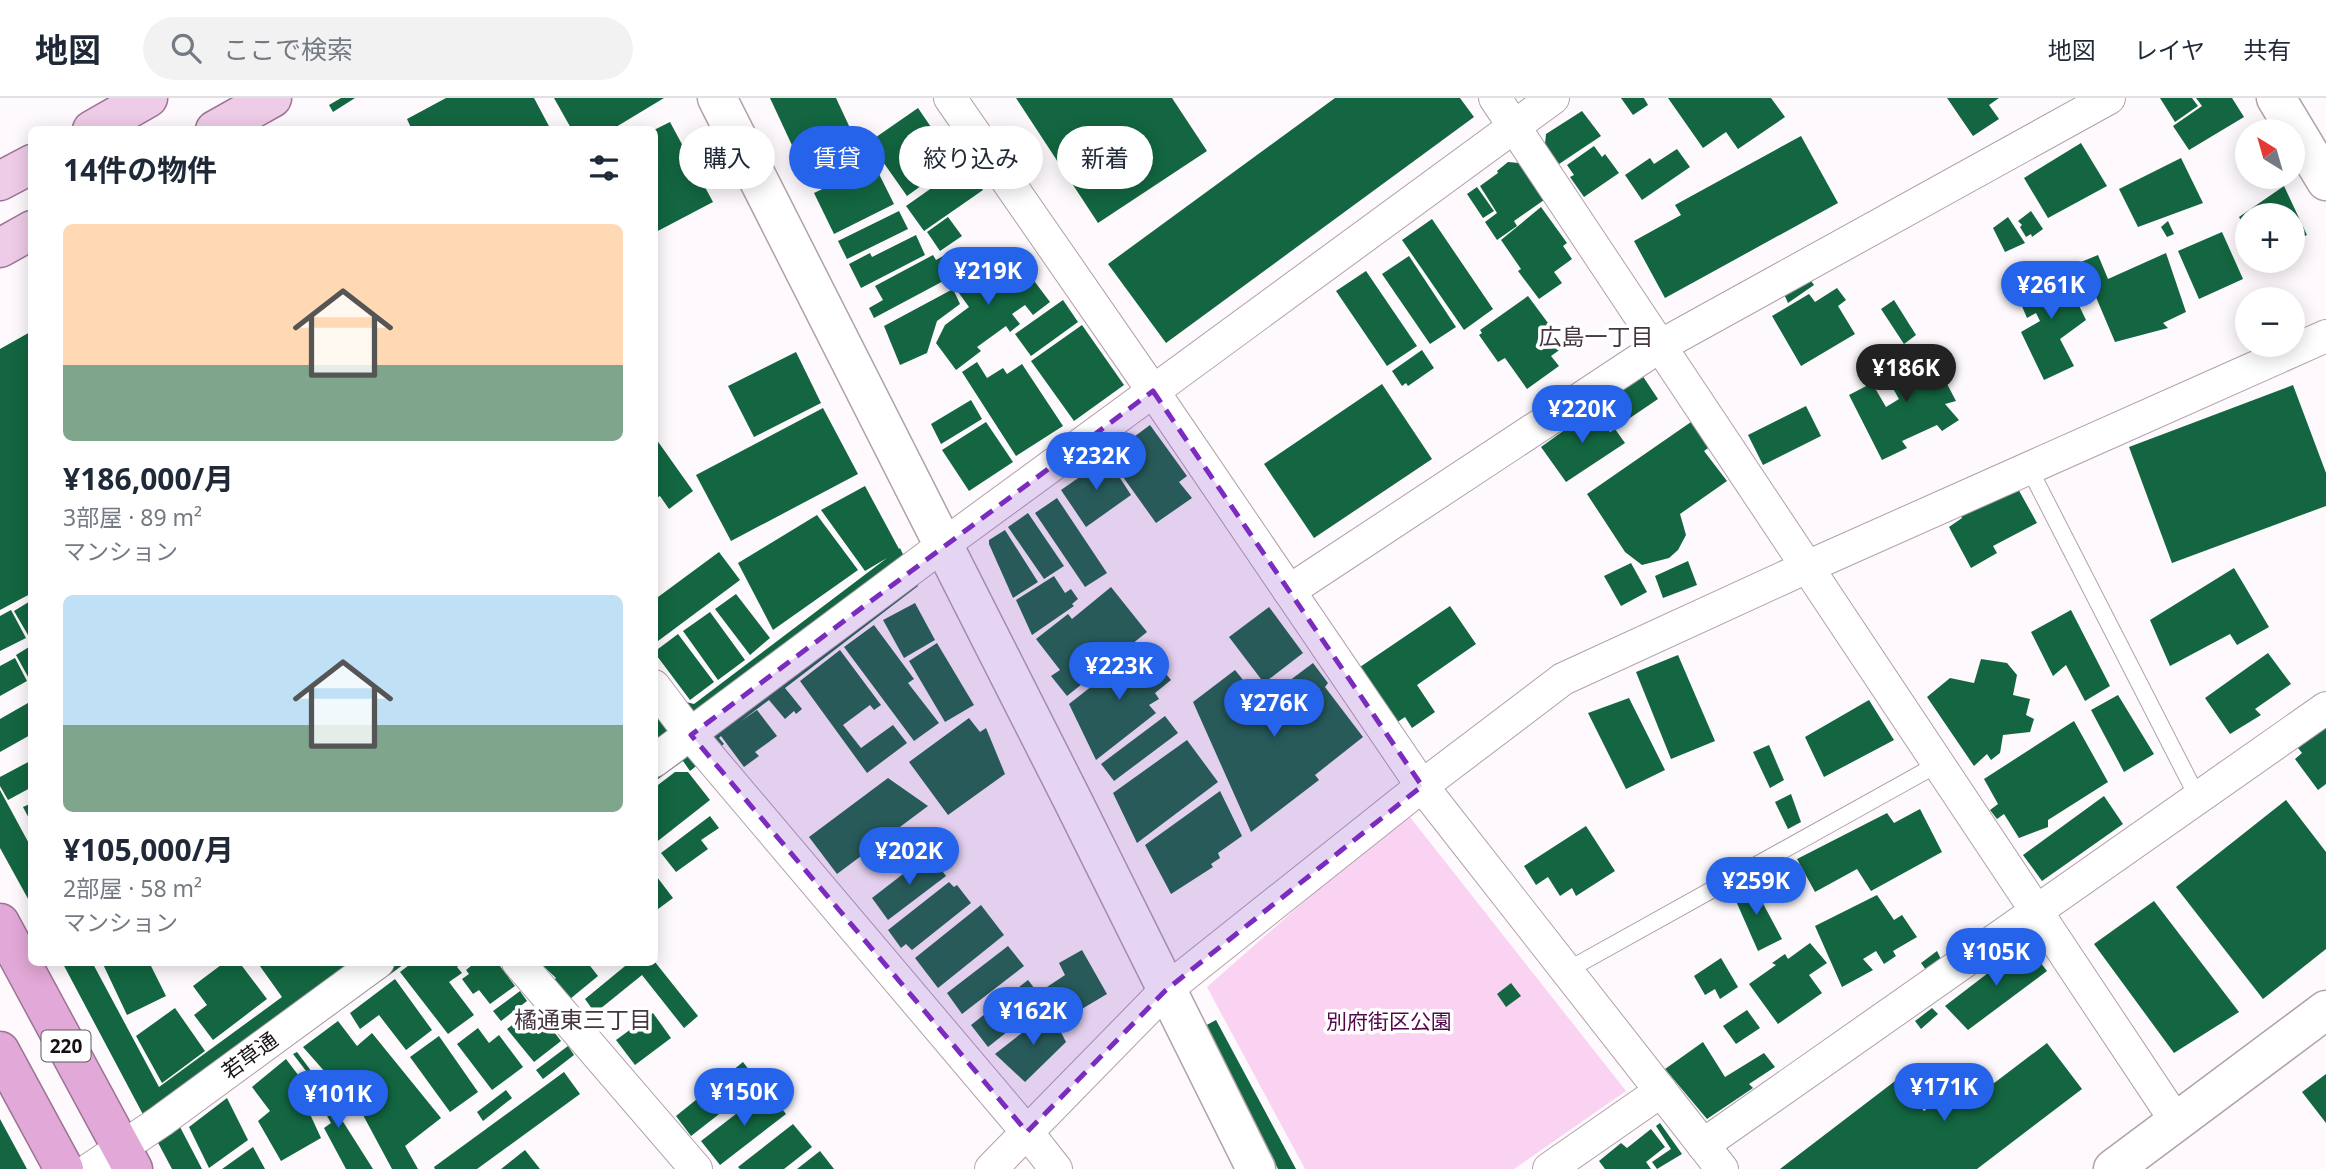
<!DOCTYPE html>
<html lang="ja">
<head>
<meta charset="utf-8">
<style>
  :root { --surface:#fff; --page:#f2f2f3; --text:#1f2937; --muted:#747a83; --line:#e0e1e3; --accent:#2563eb }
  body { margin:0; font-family:"Noto Sans","Noto Sans JP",sans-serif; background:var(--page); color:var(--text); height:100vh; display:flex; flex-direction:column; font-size:26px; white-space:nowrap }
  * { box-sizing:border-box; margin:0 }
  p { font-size:23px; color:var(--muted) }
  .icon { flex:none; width:38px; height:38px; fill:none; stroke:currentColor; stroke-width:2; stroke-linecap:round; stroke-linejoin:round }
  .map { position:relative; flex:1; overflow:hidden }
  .details { position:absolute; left:28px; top:28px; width:630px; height:840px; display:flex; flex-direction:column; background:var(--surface); border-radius:10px; box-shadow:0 4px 18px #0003 }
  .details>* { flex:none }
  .guide { position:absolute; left:679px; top:28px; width:665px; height:63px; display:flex; gap:14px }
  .needle { width:46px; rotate:323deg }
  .tools { position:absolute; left:2235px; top:21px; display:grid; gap:14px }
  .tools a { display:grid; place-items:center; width:70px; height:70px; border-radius:50%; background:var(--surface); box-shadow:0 4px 18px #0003; font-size:35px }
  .price { position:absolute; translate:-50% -60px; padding:0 16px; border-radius:24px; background:var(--accent); color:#fff; font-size:23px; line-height:46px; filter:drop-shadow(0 2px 4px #0008) }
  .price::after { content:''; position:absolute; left:50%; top:42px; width:21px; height:16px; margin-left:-10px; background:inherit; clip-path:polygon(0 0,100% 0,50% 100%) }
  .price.selected { background:#222; color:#fff }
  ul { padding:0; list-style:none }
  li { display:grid; align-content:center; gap:14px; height:371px; padding:0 35px }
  li span { display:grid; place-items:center; height:217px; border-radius:10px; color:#555 }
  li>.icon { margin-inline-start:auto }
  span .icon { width:126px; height:126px; fill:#fffc; stroke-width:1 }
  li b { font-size:30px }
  h2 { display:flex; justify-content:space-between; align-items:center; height:84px; padding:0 35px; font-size:30px }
  .chip { padding:0 24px; border-radius:32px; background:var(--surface); box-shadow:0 4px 18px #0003; font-size:24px; line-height:63px }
  .chip.selected { background:var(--accent); color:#fff }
  header { display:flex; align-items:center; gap:42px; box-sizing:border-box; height:98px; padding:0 35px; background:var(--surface); border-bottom:2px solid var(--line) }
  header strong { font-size:33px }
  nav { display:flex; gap:38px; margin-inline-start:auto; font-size:24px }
  .search { width:490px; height:63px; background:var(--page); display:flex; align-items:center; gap:18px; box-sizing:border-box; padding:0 24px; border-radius:38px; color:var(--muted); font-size:26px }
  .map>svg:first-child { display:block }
  .green { fill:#fad3f2 }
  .building { fill:#136641 }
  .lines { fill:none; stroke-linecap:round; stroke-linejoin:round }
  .lane-casing { stroke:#b1a0ad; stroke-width:18 }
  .street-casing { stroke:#b1a0ad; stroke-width:34 }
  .secondary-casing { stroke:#b1a0ad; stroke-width:41 }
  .primary-casing { stroke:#9b7393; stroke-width:41 }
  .highway-casing { stroke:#9b7393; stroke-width:41 }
  .lane { stroke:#fff; stroke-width:16 }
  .street { stroke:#fff; stroke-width:32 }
  .secondary { stroke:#fff; stroke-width:38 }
  .primary { stroke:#eecbe7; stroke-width:38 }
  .highway { stroke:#e2a8d7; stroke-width:38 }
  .marked { fill:#7b2cbf; fill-opacity:0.2; stroke:#7b2cbf; stroke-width:5; stroke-dasharray:14 9; stroke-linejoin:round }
  .labels { text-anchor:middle; stroke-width:7; stroke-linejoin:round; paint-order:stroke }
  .shield { fill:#fff; stroke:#5d585c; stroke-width:2 }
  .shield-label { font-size:19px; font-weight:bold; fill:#171116 }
  .park-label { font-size:21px; fill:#510849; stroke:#fff }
  .street-label { font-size:21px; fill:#171116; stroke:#fff }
  .neighbourhood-label { font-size:23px; fill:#453642; stroke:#fff }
</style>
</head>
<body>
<header>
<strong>地図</strong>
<div class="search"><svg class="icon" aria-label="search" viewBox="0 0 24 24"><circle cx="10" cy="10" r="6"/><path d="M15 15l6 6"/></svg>ここで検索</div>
<nav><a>地図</a><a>レイヤ</a><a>共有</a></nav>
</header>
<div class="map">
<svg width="2326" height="1071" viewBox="0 0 2326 1071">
  <rect width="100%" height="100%" fill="#fdf9fc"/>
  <path class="green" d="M1406,714L1626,993L1514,1071H1305L1207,889Z"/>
  <g class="building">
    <path d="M341,0H355L333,14L329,7Z"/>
    <path d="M446,0H534L551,32H412L407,21Z"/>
    <path d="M554,0H664L611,32H572Z"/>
    <path d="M770,0H836L864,60L810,86Z"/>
    <path d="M1016,0H1172L1207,53L1098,125Z"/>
    <path d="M1335,0H1460L1474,19L1166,245L1108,166Z"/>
    <path d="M1621,0H1644L1648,7L1633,17Z"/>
    <path d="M1668,0H1771L1785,19L1738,51L1726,34L1703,50Z"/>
    <path d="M1947,0H1999L1989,7L1999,21L1973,38Z"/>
    <path d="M2160,0H2192L2198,8L2175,24Z"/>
    <path d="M2196,0H2232L2244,19L2189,52L2173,28L2202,8Z"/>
    <path d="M918,10L946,51L956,45L964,57L907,98L869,44Z"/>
    <path d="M1582,13L1601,38L1559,66L1545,46L1546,36Z"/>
    <path d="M670,24L713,104L654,135V32Z"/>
    <path d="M1801,38L1838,105L1665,200L1634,143L1681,117L1675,107Z"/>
    <path d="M2081,45L2107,88L2048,120L2024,80Z"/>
    <path d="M1594,48L1602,59L1605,56L1619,75L1584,99L1570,79L1574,77L1567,67Z"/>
    <path d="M1677,51L1690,69L1642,102L1625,77L1650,60L1654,66Z"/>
    <path d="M2181,60L2203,105L2138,129L2119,91Z"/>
    <path d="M970,63L979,77L974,80L983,92L924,133L906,108Z"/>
    <path d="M1508,64L1519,65L1544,102L1514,123L1517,128L1497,142L1485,124L1497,115L1480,88L1498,75L1497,73Z"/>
    <path d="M874,66L894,106L834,136L814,95Z"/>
    <path d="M2284,88L2307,137L2292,143V117H2247V134L2239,119Z"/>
    <path d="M1477,89L1494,113L1483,120L1467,96Z"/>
    <path d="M1541,109L1567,145L1563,148L1572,161L1554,174L1562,185L1539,201L1518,173L1521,171L1501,142Z"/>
    <path d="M899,113L908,131L847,161L838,143Z"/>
    <path d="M2031,113L2043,131L2032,139L2031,136L2026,139L2020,129L2022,127L2018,123Z"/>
    <path d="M948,119L962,138L940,153L927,134Z"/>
    <path d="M2008,119L2025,145L2005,154L1993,130Z"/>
    <path d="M1432,121L1493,211L1464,232L1402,142Z"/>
    <path d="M2168,123L2174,136L2167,139L2161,129Z"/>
    <path d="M2222,134L2243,181L2199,201L2178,153Z"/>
    <path d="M916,137L925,157L861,190L849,166L870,155L872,159Z"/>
    <path d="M1003,151L1024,180L1029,176L1050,204L1033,217L1025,207L1012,216L1020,226L1010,234L1006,228L977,249L981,253L956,272L936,245L945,227L969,209L953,187Z"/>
    <path d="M954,152L964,172L874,220L869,210L883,202L875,188L933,157L936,162Z"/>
    <path d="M2166,155L2186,214L2163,225L2168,230L2115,244L2081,164L2098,157L2108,181Z"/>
    <path d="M1409,158L1456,229L1430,246L1382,176Z"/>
    <path d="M2060,168L2086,222L2060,241L2074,268L2044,282L2021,234L2040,223L2036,215L2027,220L2021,206L2031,201L2022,189Z"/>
    <path d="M1366,173L1417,248L1387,268L1336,193Z"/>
    <path d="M1809,180L1814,187L1788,205L1784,196Z"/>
    <path d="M1837,190L1846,202L1838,208L1855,236L1801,268L1772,218L1809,196L1815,204Z"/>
    <path d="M953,191L960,206L937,223L927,255L900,267L884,228Z"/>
    <path d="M1528,198L1565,248L1551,258L1559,268L1527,291L1505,260L1498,264L1479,237L1482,235L1480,232Z"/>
    <path d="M1063,202L1078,224L1031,258L1015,236Z"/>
    <path d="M1894,202L1916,237L1904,246L1881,211Z"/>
    <path d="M1082,227L1124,287L1074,323L1031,263Z"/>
    <path d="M32,233V495L0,512V251Z"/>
    <path d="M1927,248L1956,303L1945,306L1959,322L1942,333L1937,327L1902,343L1907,350L1882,362L1849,297L1872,285L1886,309L1899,301L1883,273Z"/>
    <path d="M1422,252L1434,270L1408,288L1406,285L1402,288L1392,273Z"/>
    <path d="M796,254L821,305L754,339L728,288Z"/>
    <path d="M977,264L987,280L1003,270L1007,276L1022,266L1063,328L1016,358L962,274Z"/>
    <path d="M1642,277L1658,301L1627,322L1612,297Z"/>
    <path d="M1382,286L1432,361L1314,440L1264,366Z"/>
    <path d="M2293,287L2326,375V408L2172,465L2129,349Z"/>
    <path d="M971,302L982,321L941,346L931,326Z"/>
    <path d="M1806,308L1821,338L1763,367L1748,337Z"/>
    <path d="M823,310L858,376L731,443L696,377Z"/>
    <path d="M1595,310L1610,334L1615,331L1625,345L1566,384L1541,349Z"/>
    <path d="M986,324L1013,364L969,393L942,352Z"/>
    <path d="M1691,324L1711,348L1704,353L1727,383L1680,416L1686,437L1678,452L1669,460L1642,467L1625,454L1587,396Z"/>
    <path d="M1150,327L1187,378L1179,384L1192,400L1156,425L1108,358Z"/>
    <path d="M654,338L693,393L669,411L660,398L654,401Z"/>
    <path d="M1107,360L1131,397L1086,429L1061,392Z"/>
    <path d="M865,388L899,451L900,450L918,488L785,590L802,611L796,616L794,613L785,621L769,602L741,623L757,612L777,638L755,654L759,658L744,669L721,638L719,640L724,646L690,673L683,663L654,684V618L681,598L686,604L694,606L887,460L865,473L821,412Z"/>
    <path d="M2017,389L2037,425L1993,448L1997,455L1971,470L1949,429L1962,420L1959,414Z"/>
    <path d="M1057,400L1107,475L1085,489L1035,415Z"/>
    <path d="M1028,415L1064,468L1044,481L1008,429Z"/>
    <path d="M817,417L858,472L773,532L738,465Z"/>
    <path d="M1005,432L1038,484L1013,500L989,446V442Z"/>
    <path d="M719,454L740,482L654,546V502Z"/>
    <path d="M1688,463L1697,487L1663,500L1655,478Z"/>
    <path d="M1631,465L1647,494L1621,508L1604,478Z"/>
    <path d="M2234,470L2269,529L2237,547L2230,536L2170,568L2150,522Z"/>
    <path d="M1054,478L1065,495L1071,491L1078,501L1072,506L1074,508L1032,537L1016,502Z"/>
    <path d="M1111,489L1147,534L1067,598L1051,578L1060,572L1036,541L1068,516L1072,521Z"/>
    <path d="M736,496L770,540L750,557L715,511Z"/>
    <path d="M32,502V535L28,537L14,513Z"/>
    <path d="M915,505L935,542L904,560L883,522Z"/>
    <path d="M1450,508L1476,546L1417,587L1435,614L1412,630L1405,619L1393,627L1357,571Z"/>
    <path d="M1269,509L1303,555L1264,585L1229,539Z"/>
    <path d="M11,512L26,540L0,553V518Z"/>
    <path d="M2071,512L2110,588L2085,603L2066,567L2053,578L2031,534Z"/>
    <path d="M710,514L745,562L718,582L683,533Z"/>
    <path d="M874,527L914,581L908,585L939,625L914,643L844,549Z"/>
    <path d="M678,536L714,584L690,602L654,554Z"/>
    <path d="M937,545L974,607L945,624L909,563Z"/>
    <path d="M1143,548L1171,582L1155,595L1159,601L1149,607L1156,615L1096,662L1069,606Z"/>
    <path d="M29,549L32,554V586L16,557Z"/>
    <path d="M840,552L881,607L874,612L870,607L843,627L861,650L893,627L907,645L867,675L800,583Z"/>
    <path d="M2268,555L2291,586L2255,611L2261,617L2230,636L2205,600Z"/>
    <path d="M1678,557L1715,643L1671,661L1636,574Z"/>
    <path d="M15,560L27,583L0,598V568Z"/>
    <path d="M1981,561L2007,565L2017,577L2013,597L2030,601L2026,617L2034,621L2030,634L2003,637L2000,655L1991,662L1987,656L1974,668L1927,599L1950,580L1974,585Z"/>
    <path d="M1313,565L1328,585L1325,589L1363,639L1315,677L1319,682L1251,734L1193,604L1235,572L1261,604Z"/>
    <path d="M2118,597L2154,656L2124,674L2091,612Z"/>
    <path d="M1629,600L1665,672L1626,691L1588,615Z"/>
    <path d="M1869,602L1894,642L1824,679L1805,639Z"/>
    <path d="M28,605L32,612V636L0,654V621Z"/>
    <path d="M1165,618L1178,635L1114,683L1101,666Z"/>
    <path d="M969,620L980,634L986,630L1005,676L948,717L909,664Z"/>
    <path d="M2074,623L2108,684L2048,722V729L2019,740L2004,716L1997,721L1990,712L1998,706L1984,681Z"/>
    <path d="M2326,629V686L2318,692L2295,661L2302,655L2298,650Z"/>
    <path d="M1187,642L1218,684L1137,745L1113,695Z"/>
    <path d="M1769,647L1784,682L1770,690L1753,654Z"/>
    <path d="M32,662V689L8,702L0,688V679Z"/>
    <path d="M675,674H688L710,702L654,746V690Z"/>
    <path d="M888,680L928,708L837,776L809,739Z"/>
    <path d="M0,692L32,751V808L0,750Z"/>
    <path d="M1220,693L1242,738L1218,755L1220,760L1211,766L1213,769L1171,796L1145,747Z"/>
    <path d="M1791,696L1801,724L1788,731L1775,704Z"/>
    <path d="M2104,698L2123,726L2042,783L2023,757Z"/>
    <path d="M2286,702L2326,754V851L2263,901L2176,789Z"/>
    <path d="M32,705V726L23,709Z"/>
    <path d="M1920,711L1942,754L1871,793L1857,771L1815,794L1797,761L1887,715L1894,725Z"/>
    <path d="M710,718L719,730L701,742L708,751L676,774L661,755Z"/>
    <path d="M1586,728L1615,773L1576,798L1572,790L1560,798L1548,779L1536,787L1524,768Z"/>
    <path d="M929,756L946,778L888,822L872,800Z"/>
    <path d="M654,775L673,800L654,814Z"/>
    <path d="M949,784L954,789L957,787L971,805L912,852L906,846L901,850L888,832Z"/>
    <path d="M1752,785L1782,841L1758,853L1732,794Z"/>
    <path d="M1877,797L1894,822L1902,817L1917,839L1893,853L1896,858L1884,866L1876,853L1863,861L1873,872L1842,889L1815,828Z"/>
    <path d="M2154,803L2239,914L2174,955L2094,846Z"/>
    <path d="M981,807L1004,837L938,890L915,860Z"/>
    <path d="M1810,845L1827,865L1809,877L1822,895L1778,926L1749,886L1776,867L1772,865L1785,856L1788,861Z"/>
    <path d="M1008,848L1024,868L962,916L947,895Z"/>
    <path d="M1082,852L1107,896L1065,921L1047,889L1065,877L1059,865Z"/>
    <path d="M2018,852L2033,855L2047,873L1968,932L1945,908Z"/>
    <path d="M1937,853L1941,861L1926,872L1921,865Z"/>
    <path d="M1721,860L1738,889L1720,901L1715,891L1705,897L1694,878Z"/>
    <path d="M62,864H92L159,989L282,899L257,864H407L180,1029L202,1071H172Z"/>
    <path d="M102,864H149L166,898L127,917Z"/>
    <path d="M225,864H239L267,901L213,942L194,917L207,907L193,888Z"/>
    <path d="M413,864H463L457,869L462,875L449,884L474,917L448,936L400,874Z"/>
    <path d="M476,864H497L515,888L490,906L479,892L473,896L462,881L469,876L466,872Z"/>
    <path d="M539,864H587L598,878L570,901L554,882L556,880Z"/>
    <path d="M630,864H655L698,918L684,930L642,877L595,915L585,901Z"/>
    <path d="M395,881L432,932L406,952L379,917L360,931L350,915Z"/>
    <path d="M1028,882L1045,904L988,949L971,927Z"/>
    <path d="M1511,885L1521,898L1506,909L1497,896Z"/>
    <path d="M520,893L527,903L501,923L493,913Z"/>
    <path d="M535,909L561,943L534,964L507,931Z"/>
    <path d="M175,910L205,953L162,985L136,938Z"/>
    <path d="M1932,910L1938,916L1921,931L1915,923Z"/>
    <path d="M1747,912L1760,930L1736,946L1723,928Z"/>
    <path d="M1050,913L1066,944L1025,984L995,956Z"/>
    <path d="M653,915L671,940L635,967L616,942Z"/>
    <path d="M1216,922L1296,1071H1278L1203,929Z"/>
    <path d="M338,923L357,948L372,935L441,1020L405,1048L418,1071H392L363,1017L303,949Z"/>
    <path d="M478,930L489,945L499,937L523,969L492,992L457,946Z"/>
    <path d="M439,938L478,994L450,1014L410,959Z"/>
    <path d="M1703,944L1725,979L1764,955L1775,969L1749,986L1753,990L1707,1021L1665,971Z"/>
    <path d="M2047,945L2082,991L1977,1071H1780L1899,980L1924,1013L1939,1001L1933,993L1942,987L1960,1011Z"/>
    <path d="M568,948L574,957L543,981L536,972Z"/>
    <path d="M297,954L309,970L373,1071H346L324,1030L331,1025L312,991L316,986L293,956Z"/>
    <path d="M286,961L305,986L298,990L321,1040L281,1063L258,1023L270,1013L252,989Z"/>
    <path d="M743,964L759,985L691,1038L676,1018Z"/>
    <path d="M564,974L580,996L477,1071H435L434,1069Z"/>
    <path d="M2326,976V1025L2302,994Z"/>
    <path d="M506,992L512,1000L483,1023L477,1014Z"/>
    <path d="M767,992L786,1016L720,1067L701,1043Z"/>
    <path d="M227,1000L248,1042L209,1070L189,1029Z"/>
    <path d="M0,1021L27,1071H0Z"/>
    <path d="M1660,1025L1682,1056L1657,1071L1652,1064L1671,1051L1656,1028Z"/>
    <path d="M793,1026L812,1049L784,1071H740L738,1069Z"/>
    <path d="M1651,1031L1665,1049L1646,1064L1651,1071H1605L1599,1063L1621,1045L1627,1050Z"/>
    <path d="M253,1049L265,1071H222Z"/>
    <path d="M525,1052L540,1071H501Z"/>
    <path d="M820,1053L834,1071H797Z"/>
  </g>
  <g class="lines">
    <g class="lane-casing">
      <g id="lane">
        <path d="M2029,370L2198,700"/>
        <path d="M1566,873L1938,666"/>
      </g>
    </g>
    <g class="street-casing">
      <g id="street">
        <path d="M950,0L1153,293L1422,688L1722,1071"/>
        <path d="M1495,0L2176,1023"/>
        <path d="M1289,493L1660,248L2109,0"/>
        <path d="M654,588L691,637L1027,1034L1056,1071"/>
        <path d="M654,663L942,448L1553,0"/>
        <path d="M518,864L696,1071"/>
        <path d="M1703,1047L2326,610"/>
        <path d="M90,1071L161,1023L378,864"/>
        <path d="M991,1071L1166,892L1422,688L1563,581L1807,469L2326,238"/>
        <path d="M1549,1071L1661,993"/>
      </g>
    </g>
    <g class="secondary-casing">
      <g id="secondary">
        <path d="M717,0L1071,699L1256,1071"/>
        <path d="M2276,0L2326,83"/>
        <path d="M2113,1071L2326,912"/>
      </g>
    </g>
    <g class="primary-casing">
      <g id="primary">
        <path d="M92,32L148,0"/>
        <path d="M215,32L272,0"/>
        <path d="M0,83L32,66"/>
        <path d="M0,150L32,132"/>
      </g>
    </g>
    <g class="highway-casing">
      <g id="highway">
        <path d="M0,825L133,1071"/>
        <path d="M0,953L64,1071"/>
      </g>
    </g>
    <use href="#lane" class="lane"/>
    <use href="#street" class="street"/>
    <use href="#secondary" class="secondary"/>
    <use href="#primary" class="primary"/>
    <use href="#highway" class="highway"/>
  </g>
  <path class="marked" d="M1153,293L1422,688L1166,892L1027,1034L691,637Z"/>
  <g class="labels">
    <rect class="shield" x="41.5" y="932.5" width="49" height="31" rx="5"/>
    <g class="shield-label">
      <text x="66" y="955">220</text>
    </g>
    <g class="park-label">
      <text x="1389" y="931">別府街区公園</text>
    </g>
    <g class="street-label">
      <text transform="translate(250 958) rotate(-36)" y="7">若草通</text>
    </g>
    <g class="neighbourhood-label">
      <text x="1596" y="247">広島一丁目</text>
      <text x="583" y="930">橘通東三丁目</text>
    </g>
  </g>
</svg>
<div class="tools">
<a><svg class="needle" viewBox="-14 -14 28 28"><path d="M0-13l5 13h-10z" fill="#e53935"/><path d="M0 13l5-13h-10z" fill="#747a83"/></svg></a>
<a>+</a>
<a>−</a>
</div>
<b class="price" style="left:988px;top:209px">¥219K</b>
<b class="price" style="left:2051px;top:223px">¥261K</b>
<b class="price selected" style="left:1906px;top:306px">¥186K</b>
<b class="price" style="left:1582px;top:347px">¥220K</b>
<b class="price" style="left:1096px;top:394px">¥232K</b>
<b class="price" style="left:1119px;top:604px">¥223K</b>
<b class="price" style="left:1274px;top:641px">¥276K</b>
<b class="price" style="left:909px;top:789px">¥202K</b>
<b class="price" style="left:1756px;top:819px">¥259K</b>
<b class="price" style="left:1996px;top:890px">¥105K</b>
<b class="price" style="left:1033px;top:949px">¥162K</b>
<b class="price" style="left:1944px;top:1025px">¥171K</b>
<b class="price" style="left:744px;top:1030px">¥150K</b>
<b class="price" style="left:338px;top:1032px">¥101K</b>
<div class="guide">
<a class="chip">購入</a>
<a class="chip selected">賃貸</a>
<a class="chip">絞り込み</a>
<a class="chip">新着</a>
</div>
<section class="details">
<h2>14件の物件<svg class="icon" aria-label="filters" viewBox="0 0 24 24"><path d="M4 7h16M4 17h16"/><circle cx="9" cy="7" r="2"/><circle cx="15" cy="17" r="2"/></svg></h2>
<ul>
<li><span style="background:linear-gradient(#ffd9b3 65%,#7fa58c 0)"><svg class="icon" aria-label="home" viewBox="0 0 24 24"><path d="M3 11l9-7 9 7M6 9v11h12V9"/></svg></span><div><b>¥186,000/月</b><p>3部屋 · 89 m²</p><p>マンション</p></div></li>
<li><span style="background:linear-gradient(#bfe0f5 60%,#7fa58c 0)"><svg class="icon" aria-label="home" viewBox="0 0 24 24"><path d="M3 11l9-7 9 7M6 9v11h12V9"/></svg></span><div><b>¥105,000/月</b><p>2部屋 · 58 m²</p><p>マンション</p></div></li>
</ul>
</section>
</div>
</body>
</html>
